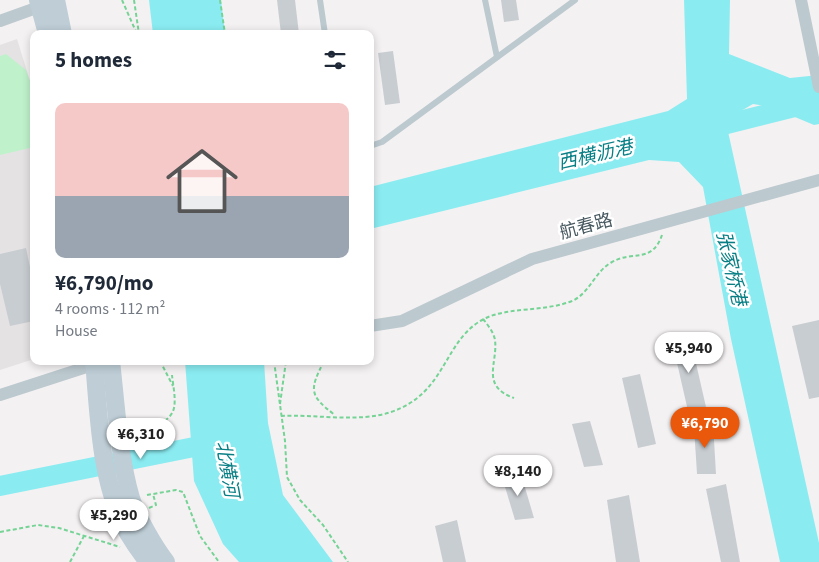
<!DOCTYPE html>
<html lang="en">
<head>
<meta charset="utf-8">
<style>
  :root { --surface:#fff; --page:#f2f2f3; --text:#1f2937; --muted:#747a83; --line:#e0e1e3; --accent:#ea580c }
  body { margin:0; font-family:"Source Sans 3","Noto Sans SC",sans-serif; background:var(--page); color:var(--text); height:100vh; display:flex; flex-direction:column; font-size:19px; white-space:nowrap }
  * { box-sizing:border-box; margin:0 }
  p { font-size:16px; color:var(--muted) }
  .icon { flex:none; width:28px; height:28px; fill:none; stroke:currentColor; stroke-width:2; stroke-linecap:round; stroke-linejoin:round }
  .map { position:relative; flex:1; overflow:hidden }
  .panel { position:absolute; left:30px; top:30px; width:344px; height:335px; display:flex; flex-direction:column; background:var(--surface); border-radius:10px; box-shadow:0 2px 8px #0003 }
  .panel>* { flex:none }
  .price { position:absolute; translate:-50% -42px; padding:0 11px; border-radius:18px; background:#fff; color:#222; font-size:16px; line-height:32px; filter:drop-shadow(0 1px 2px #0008) }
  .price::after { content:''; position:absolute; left:50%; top:30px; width:15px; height:11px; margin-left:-8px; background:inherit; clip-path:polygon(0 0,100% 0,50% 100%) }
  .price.on { background:var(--accent); color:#fff }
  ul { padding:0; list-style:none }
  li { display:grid; align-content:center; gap:10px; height:265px; padding:0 25px }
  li+li { border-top:1px solid var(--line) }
  li span { display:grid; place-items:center; height:155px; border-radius:10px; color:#555 }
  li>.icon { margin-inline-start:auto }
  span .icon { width:90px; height:90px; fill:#fffc; stroke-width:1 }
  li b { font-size:21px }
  h2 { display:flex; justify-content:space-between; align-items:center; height:60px; padding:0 25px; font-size:21px }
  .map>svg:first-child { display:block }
  .education { fill:#e5e2e4 }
  .green { fill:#bff2cb }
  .water { fill:#8aecf1 }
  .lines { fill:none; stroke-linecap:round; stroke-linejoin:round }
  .river { stroke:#8aecf1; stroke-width:20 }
  .building { fill:#c8cdd1 }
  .path { stroke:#74d395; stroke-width:2; stroke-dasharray:4 2.5; stroke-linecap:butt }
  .lane { stroke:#bcc9cf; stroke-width:6 }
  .street { stroke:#bcc9cf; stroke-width:12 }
  .secondary { stroke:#becdd6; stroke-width:18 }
  .labels { text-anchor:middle; stroke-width:5; stroke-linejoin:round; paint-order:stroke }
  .street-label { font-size:18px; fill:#485960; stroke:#fff }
  .water-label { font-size:19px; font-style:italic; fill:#087f85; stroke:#fff }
</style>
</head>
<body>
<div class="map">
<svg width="819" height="562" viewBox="0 0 819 562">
  <rect width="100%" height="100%" fill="#f4f1f2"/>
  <path class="education" d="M17,39L34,94V359L0,370V45Z"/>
  <path class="green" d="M6,54L26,70L34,93V147L0,155V56Z"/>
  <g class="water">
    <path d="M149,0H221L225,34H153Z"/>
    <path d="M684,0H730L729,54L790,78L819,75V124L814,125L771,107L753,104L734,115L727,127L819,543V562H780L731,339L703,187L679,162L649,160L370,229V187L668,111L687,99Z"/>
    <path d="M185,361H264L268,423L283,495L333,562H239L223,544L194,481Z"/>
  </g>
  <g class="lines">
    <g class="river">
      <path d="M703,130L819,101"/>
      <path d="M0,486L219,442"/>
    </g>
  </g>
  <g class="building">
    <path d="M277,0H295L299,34H281Z"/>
    <path d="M501,0H516L519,20L504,22Z"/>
    <path d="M393,51L400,103L385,105L378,53Z"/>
    <path d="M26,248L34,286V321L10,326L0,284V254Z"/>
    <path d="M819,320V397L809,399L792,326Z"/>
    <path d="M690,337L706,407L688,411L672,341Z"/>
    <path d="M640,374L656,444L638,448L622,378Z"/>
    <path d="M590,421L603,465L584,467L572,424Z"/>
    <path d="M713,423L716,474H697L694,427Z"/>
    <path d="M521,474L534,518L515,520L502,477Z"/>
    <path d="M726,484L740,562H721L706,489Z"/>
    <path d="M629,495L640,562H616L607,500Z"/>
    <path d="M457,520L466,562H443L435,526Z"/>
  </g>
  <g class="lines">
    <g class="path">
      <path d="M122,0L137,34"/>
      <path d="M134,0L139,34"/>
      <path d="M220,0L225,34"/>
      <path d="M483,319C488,325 494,333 495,340C498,363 480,386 514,398"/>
      <path d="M160,361L173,386"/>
      <path d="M274,361L285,441L287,477L300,500L323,525L348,562"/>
      <path d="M324,361C310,389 308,395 335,415"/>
      <path d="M280,404L286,361"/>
      <path d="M281,416C315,414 359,423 391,412C448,393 443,338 486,318C509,307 544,312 572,301C590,293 595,271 612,262C633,250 652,264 662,235"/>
      <path d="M135,433C147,430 171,423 174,408C176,398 173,385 172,375"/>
      <path d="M147,495L176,490L183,492L200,536L219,562"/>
      <path d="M149,508L156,505L153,494"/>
      <path d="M0,532L38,525L59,528L120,547"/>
      <path d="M70,562L84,536"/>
    </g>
    <g class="lane">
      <path d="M320,0L325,34"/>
      <path d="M485,0L497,57"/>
      <path d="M370,146L382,142L575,0"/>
    </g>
    <g class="street">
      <path d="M801,0L819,87"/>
      <path d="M0,21L47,4"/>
      <path d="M370,326L402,321L532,259L819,180"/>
      <path d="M0,395L102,362"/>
    </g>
    <g class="secondary">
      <path d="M38,0L47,34"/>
      <path d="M56,0L63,34"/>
      <path d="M94,361C99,417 100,483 128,533C134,543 141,553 148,562"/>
      <path d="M111,361C116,404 119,458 131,498C137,517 154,546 166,562"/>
    </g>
  </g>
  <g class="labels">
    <g class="street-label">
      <text transform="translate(586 226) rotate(-15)" y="6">航春路</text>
    </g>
    <g class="water-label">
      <text transform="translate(595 154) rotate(-13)" y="7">西横沥港</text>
      <text transform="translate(732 268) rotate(77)" y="7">张家桥港</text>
      <text transform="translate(228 469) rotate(80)" y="7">北横河</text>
    </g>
  </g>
</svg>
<b class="price" style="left:689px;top:374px">¥5,940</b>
<b class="price on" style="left:705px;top:449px">¥6,790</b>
<b class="price" style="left:141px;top:460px">¥6,310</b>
<b class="price" style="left:518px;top:497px">¥8,140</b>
<b class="price" style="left:114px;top:541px">¥5,290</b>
<section class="panel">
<h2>5 homes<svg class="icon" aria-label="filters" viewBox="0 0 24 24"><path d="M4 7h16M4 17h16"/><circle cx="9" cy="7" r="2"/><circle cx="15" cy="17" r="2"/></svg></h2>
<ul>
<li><span style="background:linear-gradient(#f6c9c9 60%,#9aa5b1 0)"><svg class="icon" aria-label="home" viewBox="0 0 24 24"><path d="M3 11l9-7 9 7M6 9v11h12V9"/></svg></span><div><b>¥6,790/mo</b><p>4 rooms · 112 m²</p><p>House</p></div></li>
</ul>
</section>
</div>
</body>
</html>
